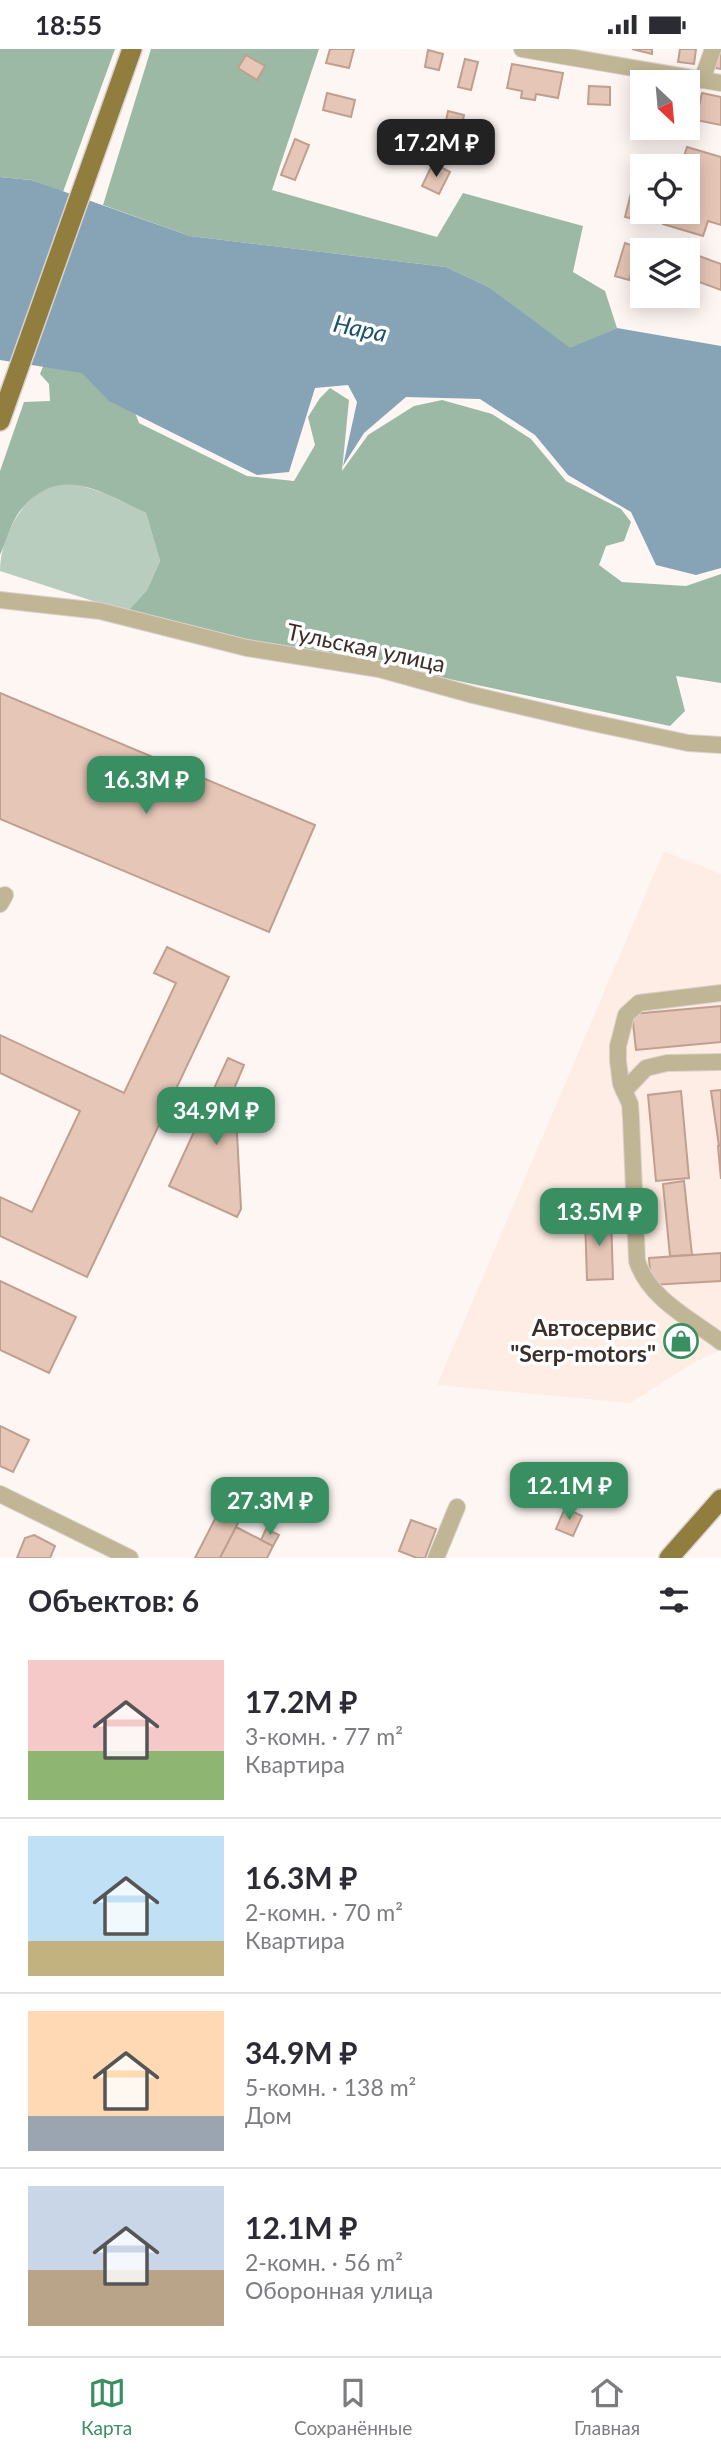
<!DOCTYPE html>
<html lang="ru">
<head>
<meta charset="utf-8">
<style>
  :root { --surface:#fff; --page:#f2f2f3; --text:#2b2b33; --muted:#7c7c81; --line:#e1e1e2; --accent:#398f62 }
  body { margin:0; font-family:Lato,sans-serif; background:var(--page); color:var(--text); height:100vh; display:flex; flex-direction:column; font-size:26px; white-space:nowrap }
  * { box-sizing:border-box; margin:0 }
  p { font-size:23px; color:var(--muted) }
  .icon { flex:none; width:38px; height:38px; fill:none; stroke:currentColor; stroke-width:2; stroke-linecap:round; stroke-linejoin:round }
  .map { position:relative; height:1509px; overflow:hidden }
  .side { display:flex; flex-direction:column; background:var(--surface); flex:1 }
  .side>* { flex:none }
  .needle { width:46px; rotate:154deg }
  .buttons { position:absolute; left:630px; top:21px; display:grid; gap:14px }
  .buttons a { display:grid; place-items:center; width:70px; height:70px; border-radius:0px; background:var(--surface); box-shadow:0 4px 18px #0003; font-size:35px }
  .price { position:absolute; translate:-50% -60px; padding:0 16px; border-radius:14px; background:var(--accent); color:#fff; font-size:23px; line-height:46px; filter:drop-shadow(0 2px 4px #0008) }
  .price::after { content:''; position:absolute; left:50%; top:42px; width:21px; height:16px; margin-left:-10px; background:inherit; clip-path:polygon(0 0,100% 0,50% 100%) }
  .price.current { background:#222; color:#fff }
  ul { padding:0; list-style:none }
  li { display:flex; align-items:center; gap:21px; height:175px; padding:0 28px }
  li+li { border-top:2px solid var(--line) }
  li span { display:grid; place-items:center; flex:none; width:196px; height:140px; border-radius:0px; color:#555 }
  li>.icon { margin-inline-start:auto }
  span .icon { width:84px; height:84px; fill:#fffc; stroke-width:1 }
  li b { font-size:30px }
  h2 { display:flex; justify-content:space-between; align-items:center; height:84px; padding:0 28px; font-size:30px }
  .status { display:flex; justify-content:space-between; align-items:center; height:49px; padding:0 35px; background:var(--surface); direction:ltr }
  .status svg { height:19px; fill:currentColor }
  .menu { display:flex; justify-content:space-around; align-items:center; height:98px; border-top:2px solid var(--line); background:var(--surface); font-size:19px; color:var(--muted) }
  .menu a { display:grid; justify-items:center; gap:4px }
  .menu .current { color:var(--accent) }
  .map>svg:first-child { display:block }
  .built { fill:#feede4 }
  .green { fill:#b8cdbe }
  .forest { fill:#9cb9a5 }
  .water { fill:#86a4b6 }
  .building { fill:#e6c6b7; stroke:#c09f8f; stroke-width:2 }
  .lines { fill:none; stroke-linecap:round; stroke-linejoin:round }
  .minor-casing { stroke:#dbd2ce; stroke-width:18 }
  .major-casing { stroke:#dbd2ce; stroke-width:22 }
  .minor { stroke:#c0b696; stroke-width:16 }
  .major { stroke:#917e3e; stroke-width:19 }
  .labels { text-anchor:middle; stroke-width:7; stroke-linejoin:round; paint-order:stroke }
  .street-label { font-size:23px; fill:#3c2e28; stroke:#fff }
  .poi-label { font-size:23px; font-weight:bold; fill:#3c2e28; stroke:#fff; text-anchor:end }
  .water-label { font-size:24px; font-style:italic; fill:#19506b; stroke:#fff }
</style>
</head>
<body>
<div class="status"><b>18:55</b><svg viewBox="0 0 49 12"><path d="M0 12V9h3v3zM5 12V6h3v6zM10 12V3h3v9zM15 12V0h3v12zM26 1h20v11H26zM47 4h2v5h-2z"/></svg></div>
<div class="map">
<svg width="721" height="1509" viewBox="0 0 721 1509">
  <rect width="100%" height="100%" fill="#fef6f3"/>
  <path class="built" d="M664,802L721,825V1301L698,1311L630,1354L437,1336Z"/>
  <path class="green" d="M70,433L104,444L146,464L160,512L147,541L127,563L0,522C0,492 17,458 43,440C49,436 61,435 70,433Z"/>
  <g class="forest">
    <path d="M0,0H115L63,143L31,131L0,128Z"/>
    <path d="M151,0H319L272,141L437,188L463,144L583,177L573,223L605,242L617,279L570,300L489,238L446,218L190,187L103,156Z"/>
    <path d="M54,290L124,336L139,374L247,427L294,432L315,396L308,368L320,349L330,339L349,351L342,422L368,386L414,357L442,351L492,365L531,390L566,432L621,460L631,473L624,492L606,497L599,516L622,533L686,537L721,525V634L676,627L685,662L670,677L313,601L230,591L127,563L147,541L160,512L146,464C101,443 59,413 20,462C11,473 6,493 0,506V422L24,353L50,352L49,335L40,325Z"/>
  </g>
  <path class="water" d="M0,128L31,131L190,187L446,218L489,238L570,299L617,279L721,297V519L696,526L656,516L631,463L568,426L535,386L480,350L406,348L364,384L343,417L357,353L348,336L315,339L289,423L257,426L109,352L82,324L0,311Z"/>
  <g class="building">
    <path d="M330,0H354L349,19L326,14Z"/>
    <path d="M632,0H652V5Z"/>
    <path d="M680,0H696L694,15L678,13Z"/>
    <path d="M718,0H721V20L715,19Z"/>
    <path d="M428,1L443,5L439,21L425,18Z"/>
    <path d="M246,6L265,17L257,31L238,19Z"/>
    <path d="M465,10L478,13L471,41L458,38Z"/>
    <path d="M512,15L563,24L558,49L536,45L535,51L521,49L522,42L507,39Z"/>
    <path d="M589,37L610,38V56L588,55Z"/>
    <path d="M637,40H642V61L634,60Z"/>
    <path d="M327,44L355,51L351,68L323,61Z"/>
    <path d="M702,44L721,48V76L696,71Z"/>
    <path d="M448,62L464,66L461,81L445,77Z"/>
    <path d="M295,90L309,96L295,131L281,126Z"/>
    <path d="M687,98L721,108V176L708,172L703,187L663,175L667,163H688V117H681Z"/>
    <path d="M433,114L450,123L439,145L422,137Z"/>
    <path d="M631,144L642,147L644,163L642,172L625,168Z"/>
    <path d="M625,194L639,199L629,231L615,227Z"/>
    <path d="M699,207L721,215V241L691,230Z"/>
    <path d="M0,644L315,776L269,883L0,770Z"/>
    <path d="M167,898L229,928L87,1228L0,1187V1148L32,1163L80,1062L0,1024V986L124,1044L176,934L154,924Z"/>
    <path d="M721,957V993L636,1001L632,965Z"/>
    <path d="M228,1009L244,1016L234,1040L254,1049L245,1069L236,1065L241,1160L237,1168L169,1137Z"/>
    <path d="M721,1041V1096L719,1097L711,1042Z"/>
    <path d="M681,1042L689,1129L656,1132L648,1046Z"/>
    <path d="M721,1096V1130L718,1097Z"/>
    <path d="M684,1132L692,1206L670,1207L663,1135Z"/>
    <path d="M611,1167L613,1230L587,1231L585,1168Z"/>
    <path d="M721,1204V1232L651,1236L649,1209Z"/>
    <path d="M0,1232L76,1268L49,1324L0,1301Z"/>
    <path d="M0,1377L29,1391L13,1423L0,1417Z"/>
    <path d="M565,1459L582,1467L573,1487L556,1480Z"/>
    <path d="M218,1464L238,1474L220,1509H195Z"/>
    <path d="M411,1471L436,1480L425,1509H417L399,1502Z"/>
    <path d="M236,1478L273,1497L267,1509H220Z"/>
    <path d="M266,1480L279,1486L273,1497L261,1491Z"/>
    <path d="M34,1486L55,1497L50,1509H17L25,1489Z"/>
  </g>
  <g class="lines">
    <g class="minor-casing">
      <g id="minor">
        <path d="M522,0L721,34"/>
        <path d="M702,31L713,0"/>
        <path d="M0,551L100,562L247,599L379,620L473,646L584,672L688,694L721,696"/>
        <path d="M0,855L5,846"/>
        <path d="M721,944L639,954L626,966L618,997V1012L621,1035L630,1055L631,1070L637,1212C649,1250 691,1270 721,1293"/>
        <path d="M624,1042L646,1019L667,1014L721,1013"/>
        <path d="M0,1445L130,1509"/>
        <path d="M436,1509L457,1458"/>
      </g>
    </g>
    <g class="major-casing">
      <g id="major">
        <path d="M0,372L132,0"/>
        <path d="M669,1509L721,1450"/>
      </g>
    </g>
    <use href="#minor" class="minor"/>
    <use href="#major" class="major"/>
  </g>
  <defs>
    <g id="shop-ring" transform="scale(1.75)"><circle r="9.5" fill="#fff" stroke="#398f62" stroke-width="1.5"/><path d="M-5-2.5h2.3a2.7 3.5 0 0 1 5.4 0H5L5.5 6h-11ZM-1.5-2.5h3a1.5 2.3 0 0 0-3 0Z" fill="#398f62"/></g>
  </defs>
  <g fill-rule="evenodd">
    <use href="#shop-ring" x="681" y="1292"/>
  </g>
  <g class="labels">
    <g class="street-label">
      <text transform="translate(366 599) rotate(12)" y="8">Тульская улица</text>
    </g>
    <g class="poi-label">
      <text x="656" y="1287">Автосервис<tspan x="656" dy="26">"Serp-motors"</tspan></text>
    </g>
    <g class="water-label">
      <text transform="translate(360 280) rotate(12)" y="8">Нара</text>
    </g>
  </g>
</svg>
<div class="buttons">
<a><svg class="needle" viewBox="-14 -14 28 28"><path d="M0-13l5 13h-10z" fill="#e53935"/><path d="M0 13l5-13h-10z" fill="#7c7c81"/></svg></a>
<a><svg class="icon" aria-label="locate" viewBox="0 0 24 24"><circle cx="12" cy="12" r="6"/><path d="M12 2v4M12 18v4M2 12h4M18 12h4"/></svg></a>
<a><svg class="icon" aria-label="layers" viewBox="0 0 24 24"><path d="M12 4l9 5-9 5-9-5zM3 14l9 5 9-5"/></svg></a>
</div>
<b class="price current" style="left:436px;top:130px">17.2M ₽</b>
<b class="price" style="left:146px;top:767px">16.3M ₽</b>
<b class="price" style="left:216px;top:1098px">34.9M ₽</b>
<b class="price" style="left:599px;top:1199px">13.5M ₽</b>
<b class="price" style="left:569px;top:1473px">12.1M ₽</b>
<b class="price" style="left:270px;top:1488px">27.3M ₽</b>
</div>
<section class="side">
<h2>Объектов: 6<svg class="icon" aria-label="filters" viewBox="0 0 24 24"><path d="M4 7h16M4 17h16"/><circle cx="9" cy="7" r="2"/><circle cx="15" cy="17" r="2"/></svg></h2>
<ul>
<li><span style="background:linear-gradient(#f6c9c9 65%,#8fb573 0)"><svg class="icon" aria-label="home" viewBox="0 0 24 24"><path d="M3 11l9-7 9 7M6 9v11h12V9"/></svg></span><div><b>17.2M ₽</b><p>3-комн. · 77 m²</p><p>Квартира</p></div></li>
<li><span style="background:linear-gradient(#bfe0f5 75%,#c2b280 0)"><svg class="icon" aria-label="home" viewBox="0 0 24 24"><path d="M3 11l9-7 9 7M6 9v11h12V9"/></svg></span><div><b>16.3M ₽</b><p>2-комн. · 70 m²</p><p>Квартира</p></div></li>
<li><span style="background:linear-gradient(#ffd9b3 75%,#9aa5b1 0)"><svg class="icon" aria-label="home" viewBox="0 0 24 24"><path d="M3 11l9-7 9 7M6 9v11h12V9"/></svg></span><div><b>34.9M ₽</b><p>5-комн. · 138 m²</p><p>Дом</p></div></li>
<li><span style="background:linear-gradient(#c9d6e8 60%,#b9a48a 0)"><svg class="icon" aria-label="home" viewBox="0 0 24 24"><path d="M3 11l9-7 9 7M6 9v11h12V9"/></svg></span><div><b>12.1M ₽</b><p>2-комн. · 56 m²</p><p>Оборонная улица</p></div></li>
</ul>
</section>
<nav class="menu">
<a class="current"><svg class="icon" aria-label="map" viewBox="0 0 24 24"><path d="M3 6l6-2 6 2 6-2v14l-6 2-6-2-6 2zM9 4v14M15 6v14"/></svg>Карта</a>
<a><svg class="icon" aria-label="saved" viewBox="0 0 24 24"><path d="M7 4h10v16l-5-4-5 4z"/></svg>Сохранённые</a>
<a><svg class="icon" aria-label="home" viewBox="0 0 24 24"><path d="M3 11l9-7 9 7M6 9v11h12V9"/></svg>Главная</a>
</nav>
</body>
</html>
